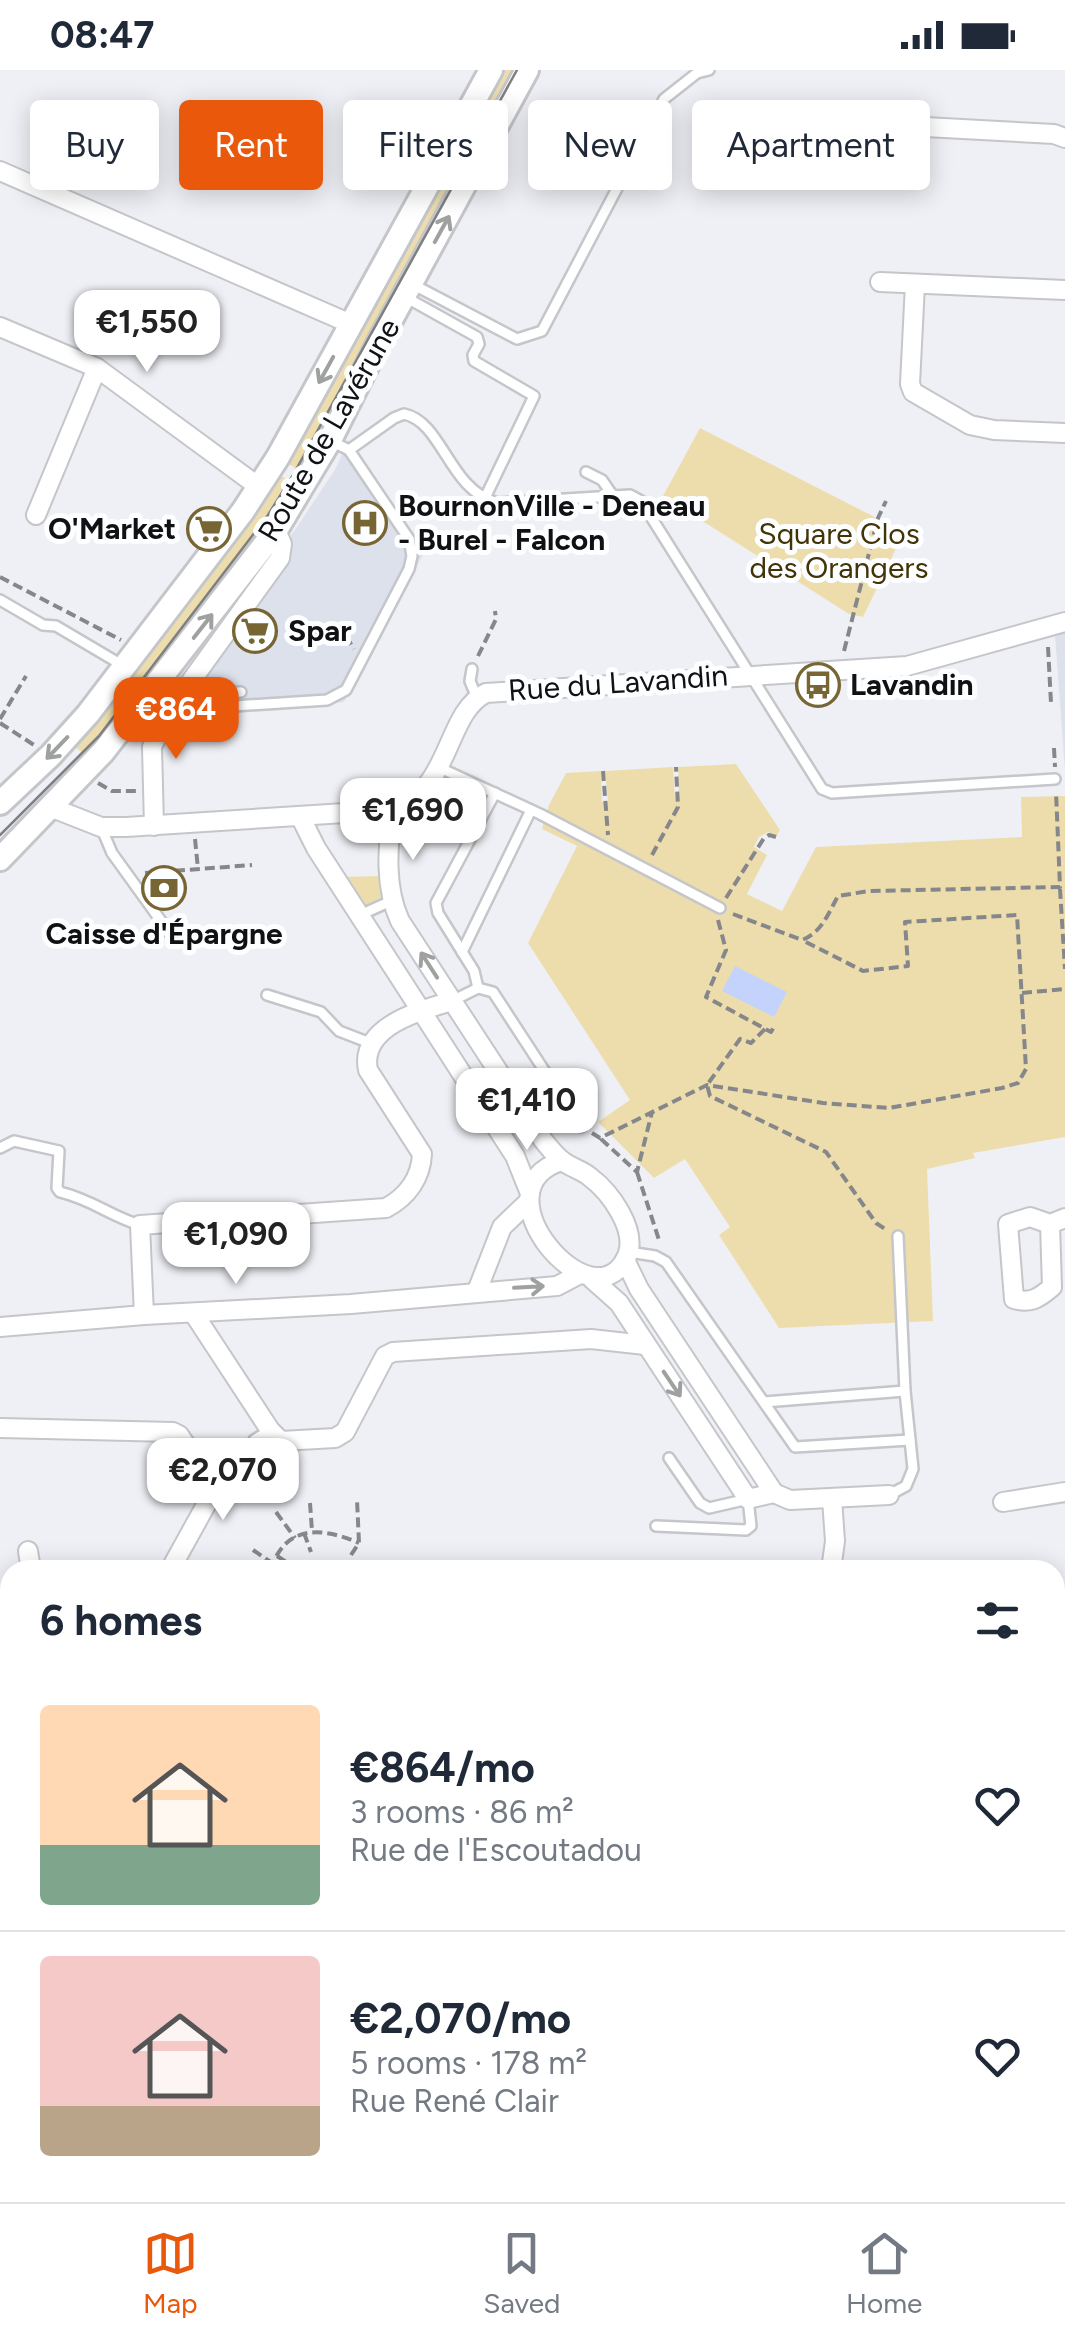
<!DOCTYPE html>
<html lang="en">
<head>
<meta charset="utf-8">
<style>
  :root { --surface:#fff; --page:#f2f2f3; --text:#1f2937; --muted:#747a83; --line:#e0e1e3; --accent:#ea580c }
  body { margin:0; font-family:Figtree,sans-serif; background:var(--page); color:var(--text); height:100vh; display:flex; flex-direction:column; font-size:38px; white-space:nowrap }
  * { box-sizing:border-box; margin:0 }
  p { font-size:32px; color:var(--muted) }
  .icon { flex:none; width:55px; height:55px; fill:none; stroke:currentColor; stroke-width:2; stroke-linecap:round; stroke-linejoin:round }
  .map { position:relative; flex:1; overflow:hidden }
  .side { position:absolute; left:0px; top:1490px; width:1065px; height:642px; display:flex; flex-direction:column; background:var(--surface); border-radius:30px 30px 0 0; box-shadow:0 5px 25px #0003 }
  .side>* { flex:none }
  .guide { position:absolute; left:30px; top:30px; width:1005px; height:90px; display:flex; gap:20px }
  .price { position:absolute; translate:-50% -85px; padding:0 22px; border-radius:20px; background:#fff; color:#222; font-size:32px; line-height:65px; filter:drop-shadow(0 2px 5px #0008) }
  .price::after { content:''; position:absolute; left:50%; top:60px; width:30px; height:22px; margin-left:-15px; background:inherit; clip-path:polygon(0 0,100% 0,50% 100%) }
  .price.selected { background:var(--accent); color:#fff }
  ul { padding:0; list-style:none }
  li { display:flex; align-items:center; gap:30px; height:250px; padding:0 40px }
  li+li { border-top:2px solid var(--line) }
  li span { display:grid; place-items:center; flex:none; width:280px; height:200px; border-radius:10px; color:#555 }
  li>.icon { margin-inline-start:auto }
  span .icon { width:120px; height:120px; fill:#fffc; stroke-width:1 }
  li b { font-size:42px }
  h2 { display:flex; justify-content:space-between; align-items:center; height:120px; padding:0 40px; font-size:42px }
  .tag { padding:0 35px; border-radius:10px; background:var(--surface); box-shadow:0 5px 25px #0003; font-size:35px; line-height:90px }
  .tag.selected { background:var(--accent); color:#fff }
  .status { display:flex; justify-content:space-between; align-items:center; height:70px; padding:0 50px; background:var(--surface); direction:ltr }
  .status svg { height:28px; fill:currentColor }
  .menu { display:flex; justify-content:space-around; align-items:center; height:140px; border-top:2px solid var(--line); background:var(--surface); font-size:28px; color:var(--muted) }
  .menu a { display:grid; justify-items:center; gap:5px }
  .menu .selected { color:var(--accent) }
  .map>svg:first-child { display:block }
  .built { fill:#dce1ec }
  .green { fill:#edddad }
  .water { fill:#c4d3fc }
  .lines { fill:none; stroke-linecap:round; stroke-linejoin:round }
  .service-casing { stroke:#c4c6ca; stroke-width:14 }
  .minor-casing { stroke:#c4c6ca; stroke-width:22 }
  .tertiary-casing { stroke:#c4c6ca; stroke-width:28 }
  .path { stroke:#86878a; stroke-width:4; stroke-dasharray:10 5; stroke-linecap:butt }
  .service { stroke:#fff; stroke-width:9 }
  .minor { stroke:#fff; stroke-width:18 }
  .tertiary { stroke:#fff; stroke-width:22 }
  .tram { stroke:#7e7f82; stroke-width:2.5 }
  .oneway { stroke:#9fa0a0 }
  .labels { text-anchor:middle; stroke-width:10; stroke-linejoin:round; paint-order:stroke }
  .street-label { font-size:30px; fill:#101112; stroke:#fdfeff }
  .poi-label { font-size:30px; font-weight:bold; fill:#101112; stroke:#fdfeff; text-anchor:start }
  .park-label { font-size:30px; fill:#423406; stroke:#fdfeff }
</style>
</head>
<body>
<div class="status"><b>08:47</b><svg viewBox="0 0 49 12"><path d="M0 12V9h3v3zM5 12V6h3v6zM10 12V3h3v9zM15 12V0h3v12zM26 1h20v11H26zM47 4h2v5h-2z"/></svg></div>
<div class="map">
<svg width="1065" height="2132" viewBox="0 0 1065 2132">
  <rect width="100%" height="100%" fill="#eff0f5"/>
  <g class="built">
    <path d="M348,370L425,481L344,632L183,649L160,640L297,457L336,398Z"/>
    <path d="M1065,562V701L1055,565Z"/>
    <path d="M0,1971L10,1974V2122L325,2123L319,2132H0Z"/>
  </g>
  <g class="green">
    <path d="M498,0H524L306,404L283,391Z"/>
    <path d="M700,358L904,462L863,547L849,544L663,426Z"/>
    <path d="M275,402L298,416L88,687L70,673Z"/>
    <path d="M736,694L780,760L776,767L768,762L759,767L754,777L767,785L747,824L782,841L816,777L1022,767L1021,727L1065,726V1067L973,1083L975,1088L927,1099L933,1251L779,1258L719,1165L730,1157L685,1089L654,1108L598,1052L630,1030L528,873L577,776L542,759L549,735L566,703L601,701L602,732L608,731L605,701L673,697L675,728H679L678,697Z"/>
    <path d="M381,806L382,827L363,836L340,807Z"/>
    <path d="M0,1652L10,1657V1725L0,1717Z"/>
  </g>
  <path class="water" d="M735,896L787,922L774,947L722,921Z"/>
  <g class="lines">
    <g class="service-casing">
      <g id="service">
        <path d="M414,215L517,269L542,261L664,29L697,3L709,0"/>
        <path d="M407,228L477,267L479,274L473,285L474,291L534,326L484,430"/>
        <path d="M333,372L349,380L394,348L404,344C443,352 449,421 498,433L630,425L641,431L822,719L832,723L1055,709"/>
        <path d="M586,402L602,410L613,426"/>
        <path d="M0,530L43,555L56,556L122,595"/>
        <path d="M472,599L470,611L477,628"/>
        <path d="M185,624L241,622"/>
        <path d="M173,636L188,639L327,630L346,620L409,499L412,486L409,469L349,380"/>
        <path d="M438,697L540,744L720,838"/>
        <path d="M101,757L112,783L174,869L214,866"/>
        <path d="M360,845L391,831"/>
        <path d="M462,882L531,740"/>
        <path d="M478,918L474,901L438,843L436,833L495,723"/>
        <path d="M267,925L321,942L339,961L370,973"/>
        <path d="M452,931L478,918L493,922L581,1057"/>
        <path d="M0,1078L14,1071L59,1081L57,1118L60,1122C93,1130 110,1146 140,1155"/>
        <path d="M629,1182L655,1186L666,1192L795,1377L910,1370"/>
        <path d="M764,1332L905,1321"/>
        <path d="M254,1370L270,1360"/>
        <path d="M204,1402L223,1390"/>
        <path d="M889,1425L906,1416L913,1399L905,1321L898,1166"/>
        <path d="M656,1456L746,1460L751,1456L748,1429L709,1438L700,1433L669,1388"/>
        <path d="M0,1822L10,1826"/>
        <path d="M0,1873L10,1876"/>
        <path d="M210,2132L211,2122"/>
      </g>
    </g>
    <g class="minor-casing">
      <g id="minor">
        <path d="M870,54L1054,64L1065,68"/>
        <path d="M0,101L351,254"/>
        <path d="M880,212L1065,220"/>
        <path d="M915,214L910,314L913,322L970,355L994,360L1065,363"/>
        <path d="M0,257L97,298L259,417"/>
        <path d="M36,445L97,298"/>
        <path d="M50,737L101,757H126L392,740C452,720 445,643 486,623L907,596L1065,552"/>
        <path d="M392,740C388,778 384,816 400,851L543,1070C549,1077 556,1087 564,1092C572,1098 582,1100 590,1107C610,1122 638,1160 627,1186C594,1260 472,1118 562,1091"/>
        <path d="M300,746L316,778L515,1086L529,1121"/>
        <path d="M154,756L152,677L168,643L280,488L282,474L276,460"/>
        <path d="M1050,1154L1052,1217C1039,1228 1031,1234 1014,1229L1008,1154L1030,1147L1050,1154L1065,1148"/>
        <path d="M625,1190L639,1219L774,1423L790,1430L889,1425"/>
        <path d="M592,1209L619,1233L748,1429L774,1423"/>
        <path d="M477,1221L502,1157L527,1133"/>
        <path d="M194,1244L270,1360L281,1371L335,1368L345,1362L385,1286L393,1282L591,1269L645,1275"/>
        <path d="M144,1245L140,1155L386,1138C407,1127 421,1108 422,1084L368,1000C359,957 420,940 452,931"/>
        <path d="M0,1257L144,1245L351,1234L557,1216L578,1205"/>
        <path d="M0,1358L173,1362L179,1365L204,1402L212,1424L170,1500"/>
        <path d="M1003,1432L1065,1422"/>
        <path d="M28,1481L31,1500"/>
        <path d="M831,1500L835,1471L832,1429"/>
        <path d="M0,1577L10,1556"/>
        <path d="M0,1639L10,1644"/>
        <path d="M0,1737L10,1745"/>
        <path d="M1055,1797L1065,1799"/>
        <path d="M1055,1924L1065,1839"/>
        <path d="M1055,1975L1065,1980"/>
        <path d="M1055,2017L1065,1994"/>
        <path d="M660,2122L670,2132"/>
        <path d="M571,2132L577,2122"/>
        <path d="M1001,2132L1006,2122"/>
      </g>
    </g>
    <g class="tertiary-casing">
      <g id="tertiary">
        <path d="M0,733L51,685L88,644L243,441L278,387L491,0"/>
        <path d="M0,789L103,682L276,460L330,370L380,270L527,0"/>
      </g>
    </g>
    <g class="path">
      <path d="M0,507L121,570"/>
      <path d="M346,566L354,579"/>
      <path d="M1048,577L1051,633"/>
      <path d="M844,581L878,448L886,431"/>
      <path d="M478,586L496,549L495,541"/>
      <path d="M0,649L26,606"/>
      <path d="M0,653L34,675"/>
      <path d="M1054,678L1055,697"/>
      <path d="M603,701L608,765"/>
      <path d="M98,713L112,721H136"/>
      <path d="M195,769L198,799"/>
      <path d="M652,785L678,737L676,697"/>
      <path d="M145,803L252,795"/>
      <path d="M1060,819L1065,899"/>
      <path d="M726,828L764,768L769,765L776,767"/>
      <path d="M733,844L802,870C822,862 828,844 838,826L869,821L1060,817L1056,722"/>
      <path d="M718,850L726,880L706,927L771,962L774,957"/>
      <path d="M1022,923L1065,919"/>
      <path d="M765,959L751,973L740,969L707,1015L710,1026L826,1082L876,1153L885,1159"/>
      <path d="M592,1063L600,1068L707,1015L823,1033L889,1038L1002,1018L1018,1013L1026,999L1017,845L905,852L908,896L863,901L802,870"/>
      <path d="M601,1069L637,1102L652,1042"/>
      <path d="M637,1102L660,1173"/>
      <path d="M310,1433L312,1461"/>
      <path d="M276,1442L295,1468"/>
      <path d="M304,1463L311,1482"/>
      <path d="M253,1480L272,1493"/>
      <path d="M351,1485L359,1473L357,1430"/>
      <path d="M277,1486L294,1497"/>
      <path d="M271,1500C284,1454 323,1457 359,1473"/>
    </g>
    <use href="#service" class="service"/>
    <use href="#minor" class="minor"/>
    <use href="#tertiary" class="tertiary"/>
    <g class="tram">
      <path d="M0,765L99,666L268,445L293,405L517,0"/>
      <path d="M0,1757L10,1765"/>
      <path d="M630,2122L642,2132"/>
    </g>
  </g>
  <defs><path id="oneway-shaft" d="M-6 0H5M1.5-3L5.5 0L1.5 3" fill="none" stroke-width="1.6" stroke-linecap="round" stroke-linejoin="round" transform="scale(2.5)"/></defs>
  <g class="oneway">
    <use href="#oneway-shaft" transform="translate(442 159) rotate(-61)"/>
    <use href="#oneway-shaft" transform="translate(326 300) rotate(119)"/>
    <use href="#oneway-shaft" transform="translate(203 556) rotate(-52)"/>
    <use href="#oneway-shaft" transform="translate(57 678) rotate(134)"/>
    <use href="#oneway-shaft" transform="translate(429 895) rotate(-123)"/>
    <use href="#oneway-shaft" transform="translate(529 1217) rotate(-3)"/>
    <use href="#oneway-shaft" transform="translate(672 1314) rotate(56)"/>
  </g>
  <defs>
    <g id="hospital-ring" transform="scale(2.25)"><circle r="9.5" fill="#fdfeff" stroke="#776634" stroke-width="1.5"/><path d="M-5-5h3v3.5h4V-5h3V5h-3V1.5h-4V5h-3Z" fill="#776634"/></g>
    <g id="supermarket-ring" transform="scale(2.25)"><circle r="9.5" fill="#fdfeff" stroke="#776634" stroke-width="1.5"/><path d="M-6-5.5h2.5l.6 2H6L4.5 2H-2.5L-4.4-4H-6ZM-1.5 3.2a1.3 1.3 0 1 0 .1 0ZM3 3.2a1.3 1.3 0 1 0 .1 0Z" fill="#776634"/></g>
    <g id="bus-ring" transform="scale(2.25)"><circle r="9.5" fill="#fdfeff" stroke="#776634" stroke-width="1.5"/><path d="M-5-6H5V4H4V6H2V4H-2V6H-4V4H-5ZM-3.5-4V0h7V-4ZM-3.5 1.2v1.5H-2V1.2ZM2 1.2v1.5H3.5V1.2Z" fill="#776634"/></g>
    <g id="bank-ring" transform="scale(2.25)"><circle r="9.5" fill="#fdfeff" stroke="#776634" stroke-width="1.5"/><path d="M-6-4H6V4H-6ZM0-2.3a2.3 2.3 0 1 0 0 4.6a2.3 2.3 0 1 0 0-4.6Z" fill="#776634"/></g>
  </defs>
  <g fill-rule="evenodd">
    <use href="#hospital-ring" x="365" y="453"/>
    <use href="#supermarket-ring" x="209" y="459"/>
    <use href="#supermarket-ring" x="255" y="561"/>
    <use href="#bus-ring" x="818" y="615"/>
    <use href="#bank-ring" x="164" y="818"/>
  </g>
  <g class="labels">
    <g class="street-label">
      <text transform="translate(329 360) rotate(-60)" y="10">Route de Lavérune</text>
      <text transform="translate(618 613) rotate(-4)" y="10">Rue du Lavandin</text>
    </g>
    <g class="poi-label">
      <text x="398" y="446">BournonVille - Deneau<tspan x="398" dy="34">- Burel - Falcon</tspan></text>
      <text x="176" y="469" text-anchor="end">O'Market</text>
      <text x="288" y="571">Spar</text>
      <text x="850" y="625">Lavandin</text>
      <text x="164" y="874" text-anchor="middle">Caisse d'Épargne</text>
    </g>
    <g class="park-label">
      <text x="839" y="474">Square Clos<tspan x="839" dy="34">des Orangers</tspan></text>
    </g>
  </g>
</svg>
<b class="price" style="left:147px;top:305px">€1,550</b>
<b class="price selected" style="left:176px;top:692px">€864</b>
<b class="price" style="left:413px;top:793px">€1,690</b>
<b class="price" style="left:527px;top:1083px">€1,410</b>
<b class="price" style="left:236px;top:1217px">€1,090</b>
<b class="price" style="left:223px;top:1453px">€2,070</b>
<div class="guide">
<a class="tag">Buy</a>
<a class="tag selected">Rent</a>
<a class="tag">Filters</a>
<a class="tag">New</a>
<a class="tag">Apartment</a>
</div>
<section class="side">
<h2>6 homes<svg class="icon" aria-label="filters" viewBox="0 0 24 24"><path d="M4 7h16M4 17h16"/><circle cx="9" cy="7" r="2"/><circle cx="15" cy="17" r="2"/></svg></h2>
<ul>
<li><span style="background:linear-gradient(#ffd9b3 70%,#7fa58c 0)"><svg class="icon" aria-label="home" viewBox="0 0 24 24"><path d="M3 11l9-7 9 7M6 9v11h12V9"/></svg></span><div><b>€864/mo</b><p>3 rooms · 86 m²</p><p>Rue de l'Escoutadou</p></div><svg class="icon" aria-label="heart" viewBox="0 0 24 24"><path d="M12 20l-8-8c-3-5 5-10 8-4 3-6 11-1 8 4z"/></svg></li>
<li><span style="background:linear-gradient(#f6c9c9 75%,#b9a48a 0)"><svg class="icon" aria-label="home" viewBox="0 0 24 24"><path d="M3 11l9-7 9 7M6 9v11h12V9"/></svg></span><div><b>€2,070/mo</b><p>5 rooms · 178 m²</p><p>Rue René Clair</p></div><svg class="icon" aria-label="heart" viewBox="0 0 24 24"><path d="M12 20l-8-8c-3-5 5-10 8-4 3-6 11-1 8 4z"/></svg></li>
</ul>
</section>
</div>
<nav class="menu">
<a class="selected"><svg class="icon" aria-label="map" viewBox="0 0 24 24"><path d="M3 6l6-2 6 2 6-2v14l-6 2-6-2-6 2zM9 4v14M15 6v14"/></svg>Map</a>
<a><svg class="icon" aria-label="saved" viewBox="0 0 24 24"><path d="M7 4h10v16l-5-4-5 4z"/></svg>Saved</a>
<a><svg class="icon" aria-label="home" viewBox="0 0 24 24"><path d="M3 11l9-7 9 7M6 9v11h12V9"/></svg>Home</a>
</nav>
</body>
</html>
